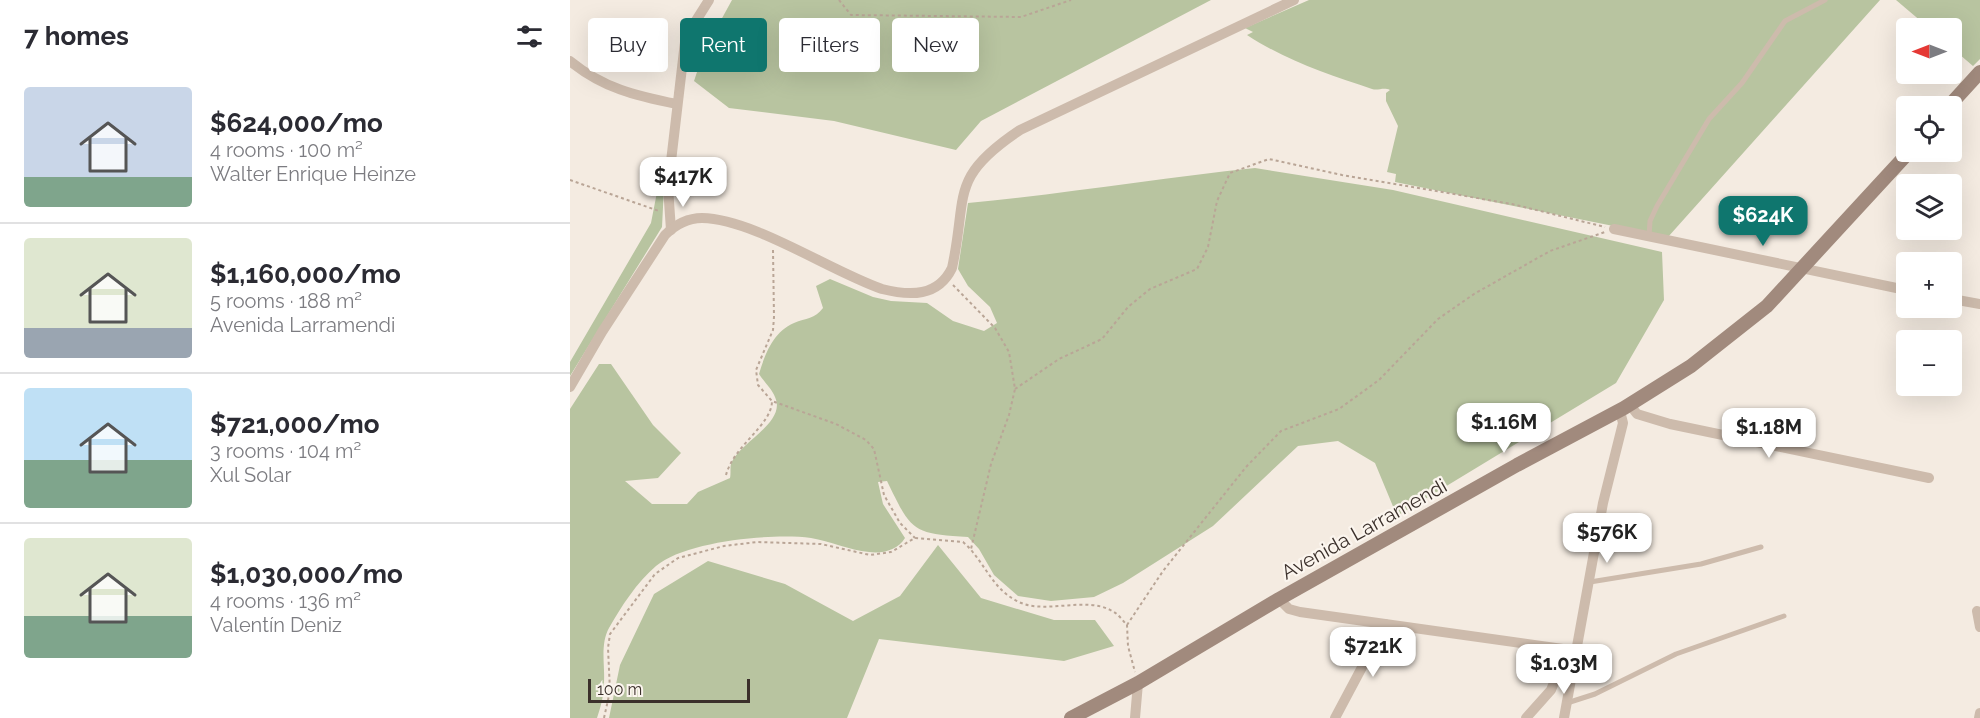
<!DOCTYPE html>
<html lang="en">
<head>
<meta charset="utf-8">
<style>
  :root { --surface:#fff; --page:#f2f2f3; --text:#2b2b33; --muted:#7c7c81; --line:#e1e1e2; --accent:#0f766e }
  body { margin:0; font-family:Raleway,sans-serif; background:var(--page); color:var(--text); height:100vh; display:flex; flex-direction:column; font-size:22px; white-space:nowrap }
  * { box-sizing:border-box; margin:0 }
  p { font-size:20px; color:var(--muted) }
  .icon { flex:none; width:33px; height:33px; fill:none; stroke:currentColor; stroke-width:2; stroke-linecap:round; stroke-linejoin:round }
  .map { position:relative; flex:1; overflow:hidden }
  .side { display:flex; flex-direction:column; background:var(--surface); width:570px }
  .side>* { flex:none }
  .hud { position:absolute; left:18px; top:18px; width:570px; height:54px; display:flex; gap:12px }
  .needle { width:39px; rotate:270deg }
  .fabs { position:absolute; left:1326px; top:18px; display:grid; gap:12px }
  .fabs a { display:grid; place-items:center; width:66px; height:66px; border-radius:6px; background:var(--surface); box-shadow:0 6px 24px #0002; font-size:30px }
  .scale { position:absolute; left:18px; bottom:15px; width:162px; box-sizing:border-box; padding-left:6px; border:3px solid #3b302b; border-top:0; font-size:16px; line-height:21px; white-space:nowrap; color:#3b302b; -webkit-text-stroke:4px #fbf5ee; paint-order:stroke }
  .price { position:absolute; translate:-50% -51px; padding:0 14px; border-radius:12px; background:#fff; color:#222; font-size:20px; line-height:39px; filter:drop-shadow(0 2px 3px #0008) }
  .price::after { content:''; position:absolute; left:50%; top:36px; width:18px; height:14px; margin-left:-9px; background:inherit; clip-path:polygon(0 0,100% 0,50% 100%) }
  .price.selected { background:var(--accent); color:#fff }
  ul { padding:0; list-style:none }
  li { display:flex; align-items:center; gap:18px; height:150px; padding:0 24px }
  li+li { border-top:2px solid var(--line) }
  li span { display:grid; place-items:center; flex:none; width:168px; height:120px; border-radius:6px; color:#555 }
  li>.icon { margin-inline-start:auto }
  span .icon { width:72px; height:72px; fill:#fffc; stroke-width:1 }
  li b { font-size:26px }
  h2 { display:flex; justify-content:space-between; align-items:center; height:72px; padding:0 24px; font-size:26px }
  .pill { padding:0 21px; border-radius:6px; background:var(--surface); box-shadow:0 6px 24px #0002; font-size:21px; line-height:54px }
  .pill.selected { background:var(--accent); color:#fff }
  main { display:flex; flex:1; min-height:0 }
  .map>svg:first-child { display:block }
  .green { fill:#b8c4a0 }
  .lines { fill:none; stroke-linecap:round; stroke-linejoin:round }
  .path { stroke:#b9a596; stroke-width:2; stroke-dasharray:3 3; stroke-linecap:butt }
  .lane { stroke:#cdbbac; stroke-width:5 }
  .street { stroke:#cdbbac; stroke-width:10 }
  .secondary { stroke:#a18a7d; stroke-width:14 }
  .labels { text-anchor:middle; stroke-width:4.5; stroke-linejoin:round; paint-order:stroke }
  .street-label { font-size:20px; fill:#3b302b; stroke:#fbf5ee }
</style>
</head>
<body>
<main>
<section class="side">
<h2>7 homes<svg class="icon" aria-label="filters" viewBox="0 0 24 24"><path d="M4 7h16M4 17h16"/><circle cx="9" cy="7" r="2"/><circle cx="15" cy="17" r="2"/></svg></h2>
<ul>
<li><span style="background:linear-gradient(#c9d6e8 75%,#7fa58c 0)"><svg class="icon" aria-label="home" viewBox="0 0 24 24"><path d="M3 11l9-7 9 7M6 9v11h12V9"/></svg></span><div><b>$624,000/mo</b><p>4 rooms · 100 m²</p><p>Walter Enrique Heinze</p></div></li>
<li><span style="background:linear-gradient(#dfe7d0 75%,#9aa5b1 0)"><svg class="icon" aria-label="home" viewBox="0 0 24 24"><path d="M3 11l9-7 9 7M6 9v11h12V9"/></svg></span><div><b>$1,160,000/mo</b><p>5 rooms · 188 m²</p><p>Avenida Larramendi</p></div></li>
<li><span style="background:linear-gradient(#bfe0f5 60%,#7fa58c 0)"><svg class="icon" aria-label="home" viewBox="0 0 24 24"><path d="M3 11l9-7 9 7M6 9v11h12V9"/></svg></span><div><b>$721,000/mo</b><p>3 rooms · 104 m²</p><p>Xul Solar</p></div></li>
<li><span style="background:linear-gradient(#dfe7d0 65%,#7fa58c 0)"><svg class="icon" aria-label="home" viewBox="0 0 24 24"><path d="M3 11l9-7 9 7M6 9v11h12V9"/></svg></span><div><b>$1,030,000/mo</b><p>4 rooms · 136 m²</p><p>Valentín Deniz</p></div></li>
</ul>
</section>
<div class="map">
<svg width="1410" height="718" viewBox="0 0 1410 718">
  <rect width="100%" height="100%" fill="#f4ebe1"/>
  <g class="green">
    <path d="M162,0H641L411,121L386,150L264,121L159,108L124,81L134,51Z"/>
    <path d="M739,0H1310L1098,237L825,182L826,174L817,172L828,126L816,101V93L820,90C813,87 808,91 802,89C759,75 715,60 677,35L683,32L675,28Z"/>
    <path d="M1326,0H1410V59L1403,66L1382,48V28H1359Z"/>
    <path d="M685,168L823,190L1092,252L1094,300L1046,383L827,516L805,463L768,441L728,446L643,526L553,583L524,597L481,601L448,596L424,575L409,549L398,537C341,534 341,530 317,481L308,482L313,504L335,538C328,550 312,554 299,552C279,550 260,541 241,538C202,533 116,541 86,566C67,582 51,607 39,628C30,644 35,665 34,682C34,695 31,706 27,718H0V409L29,364H41L83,425L111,453L88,478L55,481L82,504H117L128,492L160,478C161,474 160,468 161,464C169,442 217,423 205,397C202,389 194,382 189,374C195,354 203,332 224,323C236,318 245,319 253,308L246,286L260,279L303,297L321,301L357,303L383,321L414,331L427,323L420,307L398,286L388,269L398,203C494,194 589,178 685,168Z"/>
    <path d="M88,187H94L92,227L0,376V362L81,223Z"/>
    <path d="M368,545L411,598L484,620H525L544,646L494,661L309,639L277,718H39L50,665L84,594L138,561L215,584L283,621L330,596Z"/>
  </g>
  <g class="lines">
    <g class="path">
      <path d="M269,0L281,15L451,17L501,0"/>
      <path d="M0,180L89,211"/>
      <path d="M203,250L204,317L203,330L186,370L188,385L202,401L266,424L296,440L304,449L314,495L330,523L345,538"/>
      <path d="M383,285L425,328L439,352L445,389L439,415L421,464L401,549"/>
      <path d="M445,389L489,359L532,339L558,307L580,289L627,269L638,247L647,201L660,173L699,159L772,175L942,204L1035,227"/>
      <path d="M156,475C164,445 202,425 202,401"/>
      <path d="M557,625L593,571L676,467L711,431L769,409L809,380L868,319L904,294L980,251L1035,232"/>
      <path d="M34,718L40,691L38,648L40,634L85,574L108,558L154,546L187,542L251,544L300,555L321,552L345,538L393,542C413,559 421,587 445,600C474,617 515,594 544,612C549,615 553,621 557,625L558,646L565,672"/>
    </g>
    <g class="lane">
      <path d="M1079,237L1080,221L1087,206L1139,119L1172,83L1215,21L1255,0"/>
      <path d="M1020,582L1131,564L1191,547"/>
      <path d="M997,703L1025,694L1106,654L1214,616"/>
    </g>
    <g class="street">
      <path d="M0,61C33,88 66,96 107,104"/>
      <path d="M1044,229L1336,290"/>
      <path d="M101,230L98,187L115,42L122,27L139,0"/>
      <path d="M1382,299L1410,304"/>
      <path d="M0,387L32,332L95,235C105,225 117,218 132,218C184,219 260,271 312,289C340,296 368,297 382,268C398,195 378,178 450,130L724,0"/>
      <path d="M1060,405L1067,414L1100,424L1359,478"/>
      <path d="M709,599L719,609L730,612L1007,651"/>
      <path d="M1407,611L1410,627"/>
      <path d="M565,718L568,683"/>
      <path d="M765,718L815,624"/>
      <path d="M956,718L981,690L997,650"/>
      <path d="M994,718L1033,503L1053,423L1050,411"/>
      <path d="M1409,718L1410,713"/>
    </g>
    <g class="secondary">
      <path d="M1379,106L1410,72"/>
      <path d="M501,718L568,683L709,599L947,465L1054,408L1121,366L1197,306L1339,152"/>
    </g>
  </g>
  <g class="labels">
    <g class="street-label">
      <text transform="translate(794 529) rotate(-29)" y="7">Avenida Larramendi</text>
    </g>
  </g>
</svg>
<div class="fabs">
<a><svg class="needle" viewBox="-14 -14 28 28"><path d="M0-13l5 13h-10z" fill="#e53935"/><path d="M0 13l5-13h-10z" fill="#7c7c81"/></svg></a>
<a><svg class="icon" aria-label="locate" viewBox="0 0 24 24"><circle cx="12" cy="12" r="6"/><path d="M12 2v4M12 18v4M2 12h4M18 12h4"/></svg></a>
<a><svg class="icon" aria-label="layers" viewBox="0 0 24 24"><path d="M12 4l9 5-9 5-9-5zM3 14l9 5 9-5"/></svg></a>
<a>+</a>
<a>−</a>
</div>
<div class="scale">100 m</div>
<b class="price" style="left:113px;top:208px">$417K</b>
<b class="price selected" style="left:1193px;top:247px">$624K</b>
<b class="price" style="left:934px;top:454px">$1.16M</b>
<b class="price" style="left:1199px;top:459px">$1.18M</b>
<b class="price" style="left:1037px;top:564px">$576K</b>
<b class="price" style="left:803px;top:678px">$721K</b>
<b class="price" style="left:994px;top:695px">$1.03M</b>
<div class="hud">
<a class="pill">Buy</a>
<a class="pill selected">Rent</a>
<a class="pill">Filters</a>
<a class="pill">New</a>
</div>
</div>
</main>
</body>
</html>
